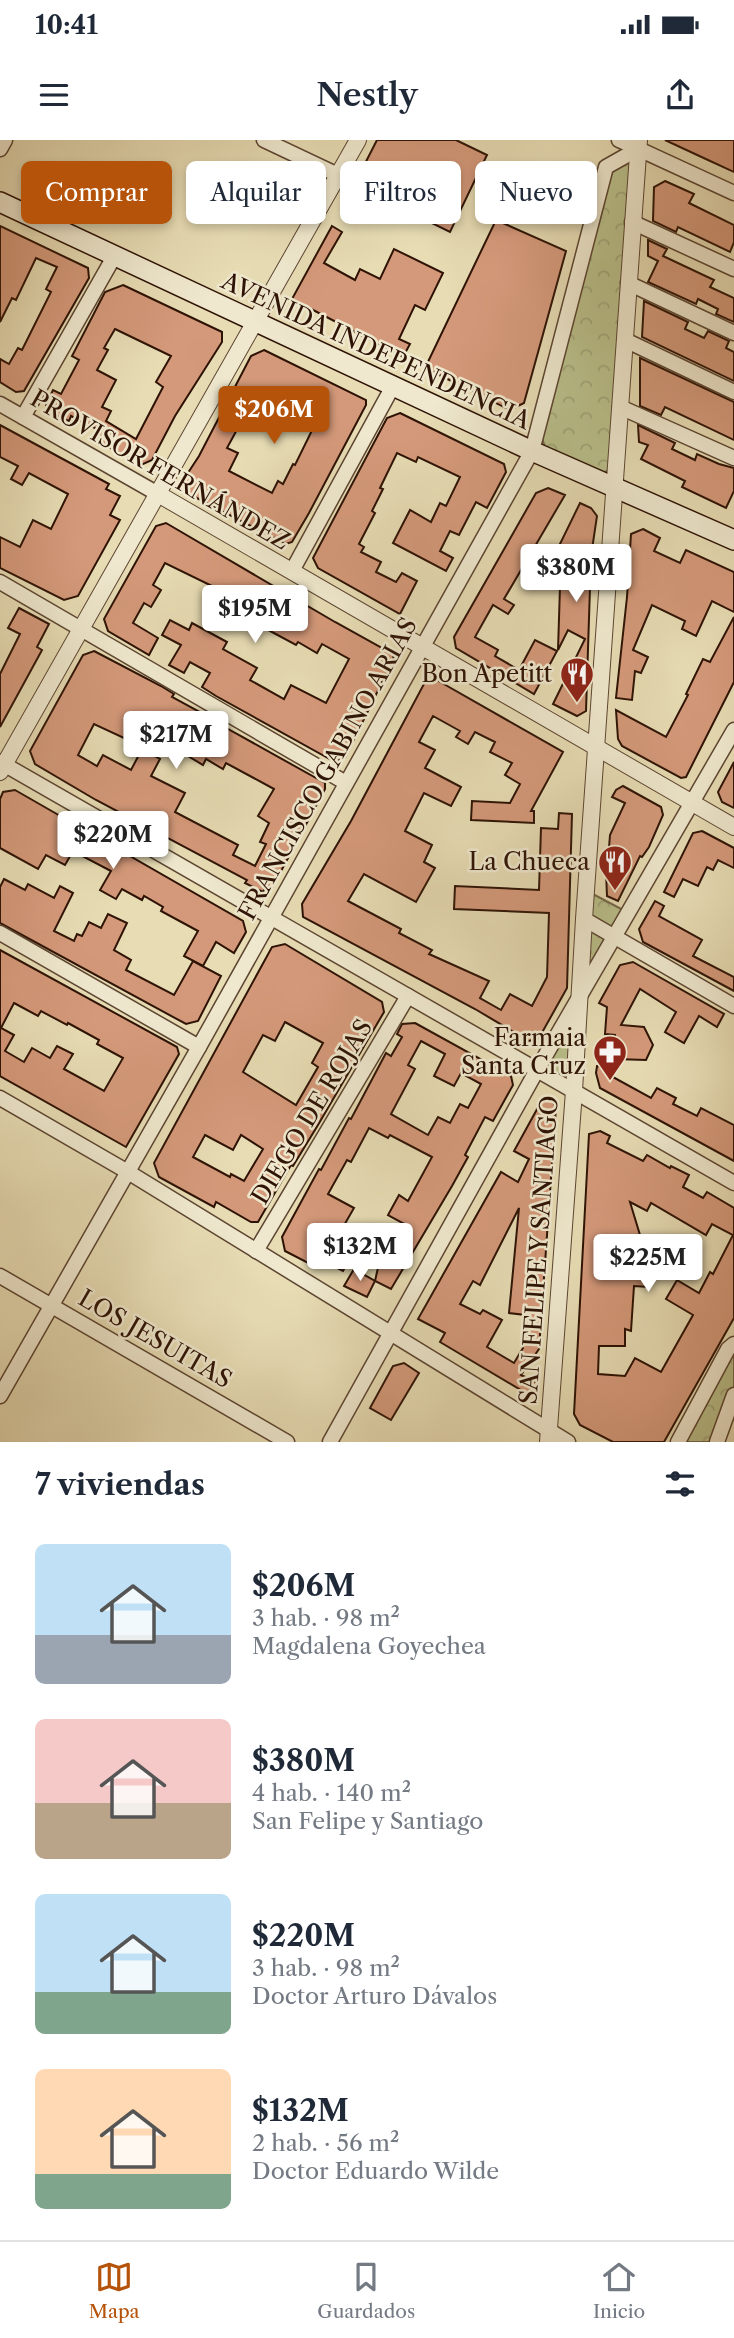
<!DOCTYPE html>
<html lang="es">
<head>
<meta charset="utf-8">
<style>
  :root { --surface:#fff; --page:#f6f6f7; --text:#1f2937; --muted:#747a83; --line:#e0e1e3; --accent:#b45309 }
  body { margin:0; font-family:"Libre Caslon Text",serif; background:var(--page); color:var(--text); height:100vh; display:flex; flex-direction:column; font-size:26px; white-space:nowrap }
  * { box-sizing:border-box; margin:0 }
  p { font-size:23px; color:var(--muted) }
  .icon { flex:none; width:38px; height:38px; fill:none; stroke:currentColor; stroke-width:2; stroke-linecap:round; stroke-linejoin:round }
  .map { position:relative; height:1302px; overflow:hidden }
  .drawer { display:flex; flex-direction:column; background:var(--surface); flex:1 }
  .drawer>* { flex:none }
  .banner { position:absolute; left:21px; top:21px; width:693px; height:63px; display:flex; gap:14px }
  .price { position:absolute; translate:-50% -60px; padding:0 16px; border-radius:7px; background:#fff; color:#222; font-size:23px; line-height:46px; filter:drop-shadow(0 2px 4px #0008) }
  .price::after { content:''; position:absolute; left:50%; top:42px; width:21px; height:16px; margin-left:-10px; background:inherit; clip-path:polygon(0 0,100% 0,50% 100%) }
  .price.active { background:var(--accent); color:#fff }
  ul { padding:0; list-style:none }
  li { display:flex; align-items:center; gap:21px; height:175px; padding:0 35px }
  li span { display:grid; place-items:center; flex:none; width:196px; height:140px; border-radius:10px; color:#555 }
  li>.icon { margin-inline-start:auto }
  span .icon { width:84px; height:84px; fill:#fffc; stroke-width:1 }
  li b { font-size:30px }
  h2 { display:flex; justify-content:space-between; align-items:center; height:84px; padding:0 35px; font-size:30px }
  .chip { padding:0 24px; border-radius:10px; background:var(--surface); box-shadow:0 4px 10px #0003; font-size:24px; line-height:63px }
  .chip.active { background:var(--accent); color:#fff }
  .status { display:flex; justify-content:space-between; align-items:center; height:49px; padding:0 35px; background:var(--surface); direction:ltr }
  .status svg { height:19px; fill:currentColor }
  header { display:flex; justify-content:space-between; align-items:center; height:91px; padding:0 35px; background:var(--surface); font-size:32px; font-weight:600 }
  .dock { display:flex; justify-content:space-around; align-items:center; height:98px; border-top:2px solid var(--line); background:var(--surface); font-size:19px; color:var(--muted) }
  .dock a { display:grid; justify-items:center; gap:4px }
  .dock .active { color:var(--accent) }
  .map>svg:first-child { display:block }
  .park { fill:url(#park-crowns); stroke:#746948; stroke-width:2 }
  .building { fill:#d4997a; stroke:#2e1305; stroke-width:2; fill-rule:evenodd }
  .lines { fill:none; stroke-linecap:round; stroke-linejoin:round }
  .minor-casing { stroke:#5c4531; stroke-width:17 }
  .tertiary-casing { stroke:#5c4531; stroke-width:18 }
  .secondary-casing { stroke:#2e1305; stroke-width:22 }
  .minor { stroke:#efe8ce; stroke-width:14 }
  .tertiary { stroke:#efe8ce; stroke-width:16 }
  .secondary { stroke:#efe8ce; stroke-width:19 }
  .labels { text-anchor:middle; stroke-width:5; stroke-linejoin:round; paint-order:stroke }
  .street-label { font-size:24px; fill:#2e1305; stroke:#efe8ce }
  .poi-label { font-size:24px; fill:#2e1305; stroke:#efe8ce; text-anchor:end }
</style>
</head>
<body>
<div class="status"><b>10:41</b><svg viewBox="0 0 49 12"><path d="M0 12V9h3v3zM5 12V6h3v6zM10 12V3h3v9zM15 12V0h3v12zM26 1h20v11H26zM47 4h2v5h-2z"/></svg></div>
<header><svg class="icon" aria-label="menu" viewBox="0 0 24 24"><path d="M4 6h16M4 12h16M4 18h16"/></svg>Nestly<svg class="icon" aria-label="share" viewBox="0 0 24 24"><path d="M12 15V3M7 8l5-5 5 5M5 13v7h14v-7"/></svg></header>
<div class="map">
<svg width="734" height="1302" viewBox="0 0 734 1302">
  <defs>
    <pattern id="park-crowns" width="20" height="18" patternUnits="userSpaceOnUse" patternTransform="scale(1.75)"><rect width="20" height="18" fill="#b9bf8a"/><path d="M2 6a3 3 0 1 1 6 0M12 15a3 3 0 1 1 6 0" fill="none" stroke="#9fa376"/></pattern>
  </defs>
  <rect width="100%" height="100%" fill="#e7dcb4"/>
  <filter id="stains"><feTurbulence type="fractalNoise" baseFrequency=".00286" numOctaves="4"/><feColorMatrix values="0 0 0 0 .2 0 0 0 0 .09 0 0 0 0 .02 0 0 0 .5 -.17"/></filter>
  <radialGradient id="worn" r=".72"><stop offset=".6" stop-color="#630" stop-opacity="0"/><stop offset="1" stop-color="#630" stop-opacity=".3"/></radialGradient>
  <g class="park">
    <path d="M632,17L610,328L602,335L546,309L541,296L610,32Z"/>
    <path d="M589,752L625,771L583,845Z"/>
    <path d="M577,863L573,948L539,929Z"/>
    <path d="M734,1205V1249L714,1302H680Z"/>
  </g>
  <g class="building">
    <path d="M377,0H456L487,15L450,92L354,45Z"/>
    <path d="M665,0H734V32L708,20Z"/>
    <path d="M665,41L694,54L689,63L734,85V102L730,112L678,87L676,92L653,81L654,47Z"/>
    <path d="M496,80L566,111L524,263L510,270L425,228Z"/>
    <path d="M0,86L88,128L89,138L24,251L16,252L0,242V219L9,224L18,208L22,210L51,152L46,149L57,127L36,118L16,160L12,158L0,182Z"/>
    <path d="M332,86L342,92L324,123L355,140L360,129L380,139L394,109L443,133L425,170L415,165L399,199L410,204L403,217L292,159Z"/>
    <path d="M648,100L667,109L663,116L714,140L710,147L734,158V182L716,174L718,169L698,159L696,164L648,142L658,121L648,116Z"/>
    <path d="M123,145L222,192V202L175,276L152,320L141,325L96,300L101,291L71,276L69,281L51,273L46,265L53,250L61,254L79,220L72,216L105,152ZM115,189L171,216L156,242L163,247L136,299L106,281L111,271L102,267L116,240L97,230L108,210L104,208Z"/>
    <path d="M644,161L688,182L685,189L704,198L708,191L729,201L726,208L734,212V241L642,197Z"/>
    <path d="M264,210L366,260V265L309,373L292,402L286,404L187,353L182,342L199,316L251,216ZM268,248L282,255L285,250L323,268L295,325L293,324L283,344L278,341L272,353L229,331L238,313L227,308L246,273L253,276Z"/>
    <path d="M640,218L734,262V300L665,267L661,275L640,266Z"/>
    <path d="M400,273L504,324L506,332L487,368L476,362L459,395L450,391L440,411L453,418L446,431L393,403L410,370L431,382L440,363L446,366L460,337L418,317L416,322L397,313L380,348L383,349L372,371L375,373L359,404L364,407L361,412L381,422L376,432L396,442L402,433L417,441L400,474L318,428L313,418L387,278Z"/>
    <path d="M0,285L109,344L106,349L120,356L110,375L120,380L78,456L64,460L0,428V397L20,407L33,380L51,389L68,354L29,333L22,345L11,339L18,326L0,317Z"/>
    <path d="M638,285L675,303L672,309L695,320L697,314L719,324L734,328V351L726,368L682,347L685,341L641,319L648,305L639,302Z"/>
    <path d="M548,348L565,355L504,459L514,465L508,474L493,465L475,497L498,510L495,516L519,530L535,500L557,511L534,554L456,508L454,497L536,353Z"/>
    <path d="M580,363L591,368L597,376L591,416L586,571L577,576L553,564L585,499L568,490L558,510L561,415L558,408Z"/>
    <path d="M166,383L335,482L393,514L394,524L388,535L386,534L345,618L335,622L216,556L202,547L210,533L190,522L184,533L169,525L181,505L162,495L170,480L189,490L192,483L227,502L223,509L257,528L250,540L284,559L291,545L326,563L349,519L322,504L317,513L298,502L296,505L259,485L267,471L235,453L231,460L211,448L212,446L165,423L153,445L161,450L151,467L144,463L133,483L158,498L149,515L108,491L104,479L156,386Z"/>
    <path d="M643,389L660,398L654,411L680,423L686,410L734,432V472L712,461L696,496L682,489L685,481L652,465L633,510L648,517L641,533L635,531L632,560L616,558L627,457L631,394Z"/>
    <path d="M19,468L49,484L37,507L42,510L0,587V534L20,494L8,488Z"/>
    <path d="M734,477V542L686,637L681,638L622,606L618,599L616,570L666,597L688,555L686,554L703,519L710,522Z"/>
    <path d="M94,511L161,546L174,554L172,557L205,575L206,573L223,582L221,585L325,643V649L272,748L266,746L263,752L245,743L247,740L96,660L35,624L30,611L83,515ZM138,576L172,593L166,603L203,625L206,619L223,629L226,623L274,649L258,676L269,683L260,702L266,704L255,726L233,715L238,705L175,672L185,653L151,636L160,619L142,609L131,630L103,615L97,626L78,615L94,584L126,599Z"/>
    <path d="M435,539L563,612L531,671H534V683L471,680L472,661L510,663L520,644L505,635L512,623L490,612L495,602L475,592L468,604L456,597L460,591L433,576L419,602L435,610L425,628L461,647L451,666L424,653L405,691L432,705L424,722L435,728L416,762L364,734L348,761L401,789L399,793L432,810L429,814L489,841L480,858L501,870L510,854L532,866L547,837L549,773L454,769L455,746L539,750L541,688L558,689L559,673L572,674L567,848L539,898L529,901L475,869L303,777L302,764L351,681L425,542Z"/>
    <path d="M734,622V668L722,662L718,652Z"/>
    <path d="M623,646L661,667L663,675L649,707L642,717L640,716L618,761L607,756L606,732L615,711L609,708L610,695L625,663L612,657L616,650Z"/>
    <path d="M15,650L243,781L246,792L234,813L216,802L203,826L184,816L198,791L161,771L163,767L144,756L142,760L122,749L116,759L100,750L111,731L73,711L65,725L46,715L38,729L0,708V659L3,652Z"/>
    <path d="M702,691L734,708V728L718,720L713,730L707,727L698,746L683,739L674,757L664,752L693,693Z"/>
    <path d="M4,739L25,750L28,744L54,758L60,746L73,753L54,791L74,801L77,794L82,796L89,782L101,788L108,774L127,783L114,810L131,820L126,830L174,855L193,821L221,836L198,881L186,884L0,783V747Z"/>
    <path d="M655,761L664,766L659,776L702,800L693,816L734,837V851L643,802L639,789Z"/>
    <path d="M285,804L382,862L384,872L318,985L293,1026L291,1025L258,1082H251L216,1062L214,1067L159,1037L154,1023L272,807ZM285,882L323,903L312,923L318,927L296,965L243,932L263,895L275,901ZM205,995L233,1010L241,995L263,1009L244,1041L231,1034L230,1037L193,1017Z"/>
    <path d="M0,810L177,907L179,914L126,1007L0,936ZM14,863L38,876L41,871L67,885L68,883L99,900L97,904L123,918L104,951L64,929L73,914L57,906L50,918L32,908L24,922L5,911L14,895L1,888Z"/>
    <path d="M633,822L724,874L717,887L699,876L684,903L665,892L676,872L640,849L621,885L644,887L653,905L646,920L615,919V895L605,894L607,867L599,863L620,825Z"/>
    <path d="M415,883L511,936L513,945L493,981L485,977L465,1015L468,1017L452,1046L391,1149L375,1141L381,1114L388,1118L406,1085L388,1075L399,1055L408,1061L432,1017L390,995L388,998L369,988L351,1022L347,1020L328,1054L354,1068L335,1101L354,1111L343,1131L316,1117L312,1125L285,1111L282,1097L319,1029L321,1030L349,978L351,979L386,913L391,916L402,897L397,894L402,884ZM421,901L445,914L434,936L454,946L461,933L481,944L468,968L460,964L450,983L438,977L428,995L391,974L415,929L408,925Z"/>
    <path d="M597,926L615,928L611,936L651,958L657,948L676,958L673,964L697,976L701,968L734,985V1021L600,948L596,933Z"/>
    <path d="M551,960L556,967L539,1209L521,1235L538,1243L537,1250L531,1256L440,1202L445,1193L418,1179L501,1032L518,1042L529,1019L514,1011L541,962ZM519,1068L509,1173L525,1175L523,1208L514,1223L487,1207L502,1180L483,1170L480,1174L460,1164L473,1141L480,1145Z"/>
    <path d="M600,991L610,996L607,1003L643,1021L647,1015L670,1028L671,1026L689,1035L683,1047L703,1058L707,1052L734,1068V1178L664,1302H613L580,1285L574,1274L589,994ZM630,1062L647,1071L651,1063L706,1095L712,1084L733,1095L713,1134L710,1132L699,1153L677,1140L666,1159L693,1175L661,1232L635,1218L625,1236L598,1234L599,1206H625V1189L631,1191L634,1146L649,1147L650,1134L616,1133L618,1103L643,1105Z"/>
    <path d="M354,1129L375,1141L367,1157L344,1146Z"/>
    <path d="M404,1223L419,1233L391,1280L370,1268L393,1226Z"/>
  </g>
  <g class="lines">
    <g class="minor-casing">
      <g id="minor">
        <path d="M264,0L338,35"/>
        <path d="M619,0L734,53"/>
        <path d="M0,9L5,0"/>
        <path d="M632,82L734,129"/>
        <path d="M628,143L734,193"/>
        <path d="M625,200L734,252"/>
        <path d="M0,264L158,354"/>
        <path d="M620,267L734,318"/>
        <path d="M23,277L115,115"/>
        <path d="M292,431L393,246"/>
        <path d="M0,442L346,643"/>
        <path d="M0,622L734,1043"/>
        <path d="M584,779L734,866"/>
        <path d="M0,793L199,907"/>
        <path d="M0,958L128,1032L568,1302"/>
        <path d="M256,1111L408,856"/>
        <path d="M0,1136L287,1302"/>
        <path d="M0,1256L199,907L532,311L606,27L638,9"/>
        <path d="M330,1302L537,930L734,590"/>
        <path d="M678,1302L728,1209L734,1204"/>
        <path d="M717,1302L734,1255"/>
      </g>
    </g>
    <g class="tertiary-casing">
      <g id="tertiary">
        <path d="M158,354L734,687"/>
        <path d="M0,632L358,0"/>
        <path d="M548,1302L574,951L584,779L639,0"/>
      </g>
    </g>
    <g class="secondary-casing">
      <path id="secondary" d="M0,62L532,311L734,400"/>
    </g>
    <use href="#minor" class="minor"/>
    <use href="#tertiary" class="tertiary"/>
    <use href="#secondary" class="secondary"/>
  </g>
  <defs>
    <g id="restaurant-pin" transform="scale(1.75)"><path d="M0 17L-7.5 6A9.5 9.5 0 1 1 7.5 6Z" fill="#8f2418" stroke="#efe8ce"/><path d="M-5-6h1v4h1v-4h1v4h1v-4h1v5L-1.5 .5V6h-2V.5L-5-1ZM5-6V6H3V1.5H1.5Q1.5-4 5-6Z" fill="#fff"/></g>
    <g id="pharmacy-pin" transform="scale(1.75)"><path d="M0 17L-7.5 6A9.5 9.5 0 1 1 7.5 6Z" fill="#8f2418" stroke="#efe8ce"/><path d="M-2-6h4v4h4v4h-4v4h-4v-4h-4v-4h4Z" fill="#fff"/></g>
  </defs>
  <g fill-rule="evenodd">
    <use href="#restaurant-pin" x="577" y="534"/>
    <use href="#restaurant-pin" x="615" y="722"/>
    <use href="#pharmacy-pin" x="610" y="912"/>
  </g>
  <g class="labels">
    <g class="street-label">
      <text transform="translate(376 211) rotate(25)" y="8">AVENIDA INDEPENDENCIA</text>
      <text transform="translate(160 330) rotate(30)" y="8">PROVISOR FERNÁNDEZ</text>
      <text transform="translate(328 629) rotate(-61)" y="8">FRANCISCO GABINO ARIAS</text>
      <text transform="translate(312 972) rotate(-59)" y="8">DIEGO DE ROJAS</text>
      <text transform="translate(539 1110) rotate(-86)" y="8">SAN FELIPE Y SANTIAGO</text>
      <text transform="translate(155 1199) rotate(30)" y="8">LOS JESUITAS</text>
    </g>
    <g class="poi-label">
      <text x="552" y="542">Bon Apetitt</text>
      <text x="590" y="730">La Chueca</text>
      <text x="586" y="906">Farmaia<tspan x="586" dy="28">Santa Cruz</tspan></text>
    </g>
  </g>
  <rect width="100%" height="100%" filter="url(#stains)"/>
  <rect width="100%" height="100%" fill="url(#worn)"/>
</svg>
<b class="price active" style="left:274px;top:306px">$206M</b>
<b class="price" style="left:576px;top:464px">$380M</b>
<b class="price" style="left:255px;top:505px">$195M</b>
<b class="price" style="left:176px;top:631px">$217M</b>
<b class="price" style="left:113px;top:731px">$220M</b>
<b class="price" style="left:360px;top:1143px">$132M</b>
<b class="price" style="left:648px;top:1154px">$225M</b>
<div class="banner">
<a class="chip active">Comprar</a>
<a class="chip">Alquilar</a>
<a class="chip">Filtros</a>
<a class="chip">Nuevo</a>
</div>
</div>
<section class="drawer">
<h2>7 viviendas<svg class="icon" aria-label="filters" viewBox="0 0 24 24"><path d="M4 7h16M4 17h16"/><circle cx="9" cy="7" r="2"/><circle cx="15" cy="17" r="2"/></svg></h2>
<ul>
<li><span style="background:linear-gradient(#bfe0f5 65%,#9aa5b1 0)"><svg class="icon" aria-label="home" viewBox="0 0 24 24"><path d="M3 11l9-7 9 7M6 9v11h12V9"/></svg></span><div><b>$206M</b><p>3 hab. · 98 m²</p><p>Magdalena Goyechea</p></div></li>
<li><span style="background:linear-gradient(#f6c9c9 60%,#b9a48a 0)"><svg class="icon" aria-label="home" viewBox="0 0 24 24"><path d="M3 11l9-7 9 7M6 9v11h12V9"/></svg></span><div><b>$380M</b><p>4 hab. · 140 m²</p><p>San Felipe y Santiago</p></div></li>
<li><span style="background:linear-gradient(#bfe0f5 70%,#7fa58c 0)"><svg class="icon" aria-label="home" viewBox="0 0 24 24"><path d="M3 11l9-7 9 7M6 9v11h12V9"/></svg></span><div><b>$220M</b><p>3 hab. · 98 m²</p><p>Doctor Arturo Dávalos</p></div></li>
<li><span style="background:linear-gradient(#ffd9b3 75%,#7fa58c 0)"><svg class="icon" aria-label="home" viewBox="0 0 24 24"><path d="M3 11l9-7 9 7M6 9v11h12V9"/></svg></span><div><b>$132M</b><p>2 hab. · 56 m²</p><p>Doctor Eduardo Wilde</p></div></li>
</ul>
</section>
<nav class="dock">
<a class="active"><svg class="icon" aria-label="map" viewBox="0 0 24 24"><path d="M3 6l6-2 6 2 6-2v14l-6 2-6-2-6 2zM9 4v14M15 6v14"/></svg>Mapa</a>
<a><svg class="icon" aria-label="saved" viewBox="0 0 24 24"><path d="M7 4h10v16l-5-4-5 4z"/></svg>Guardados</a>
<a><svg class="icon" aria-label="home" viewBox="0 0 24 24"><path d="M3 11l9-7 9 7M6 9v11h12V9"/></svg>Inicio</a>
</nav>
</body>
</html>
